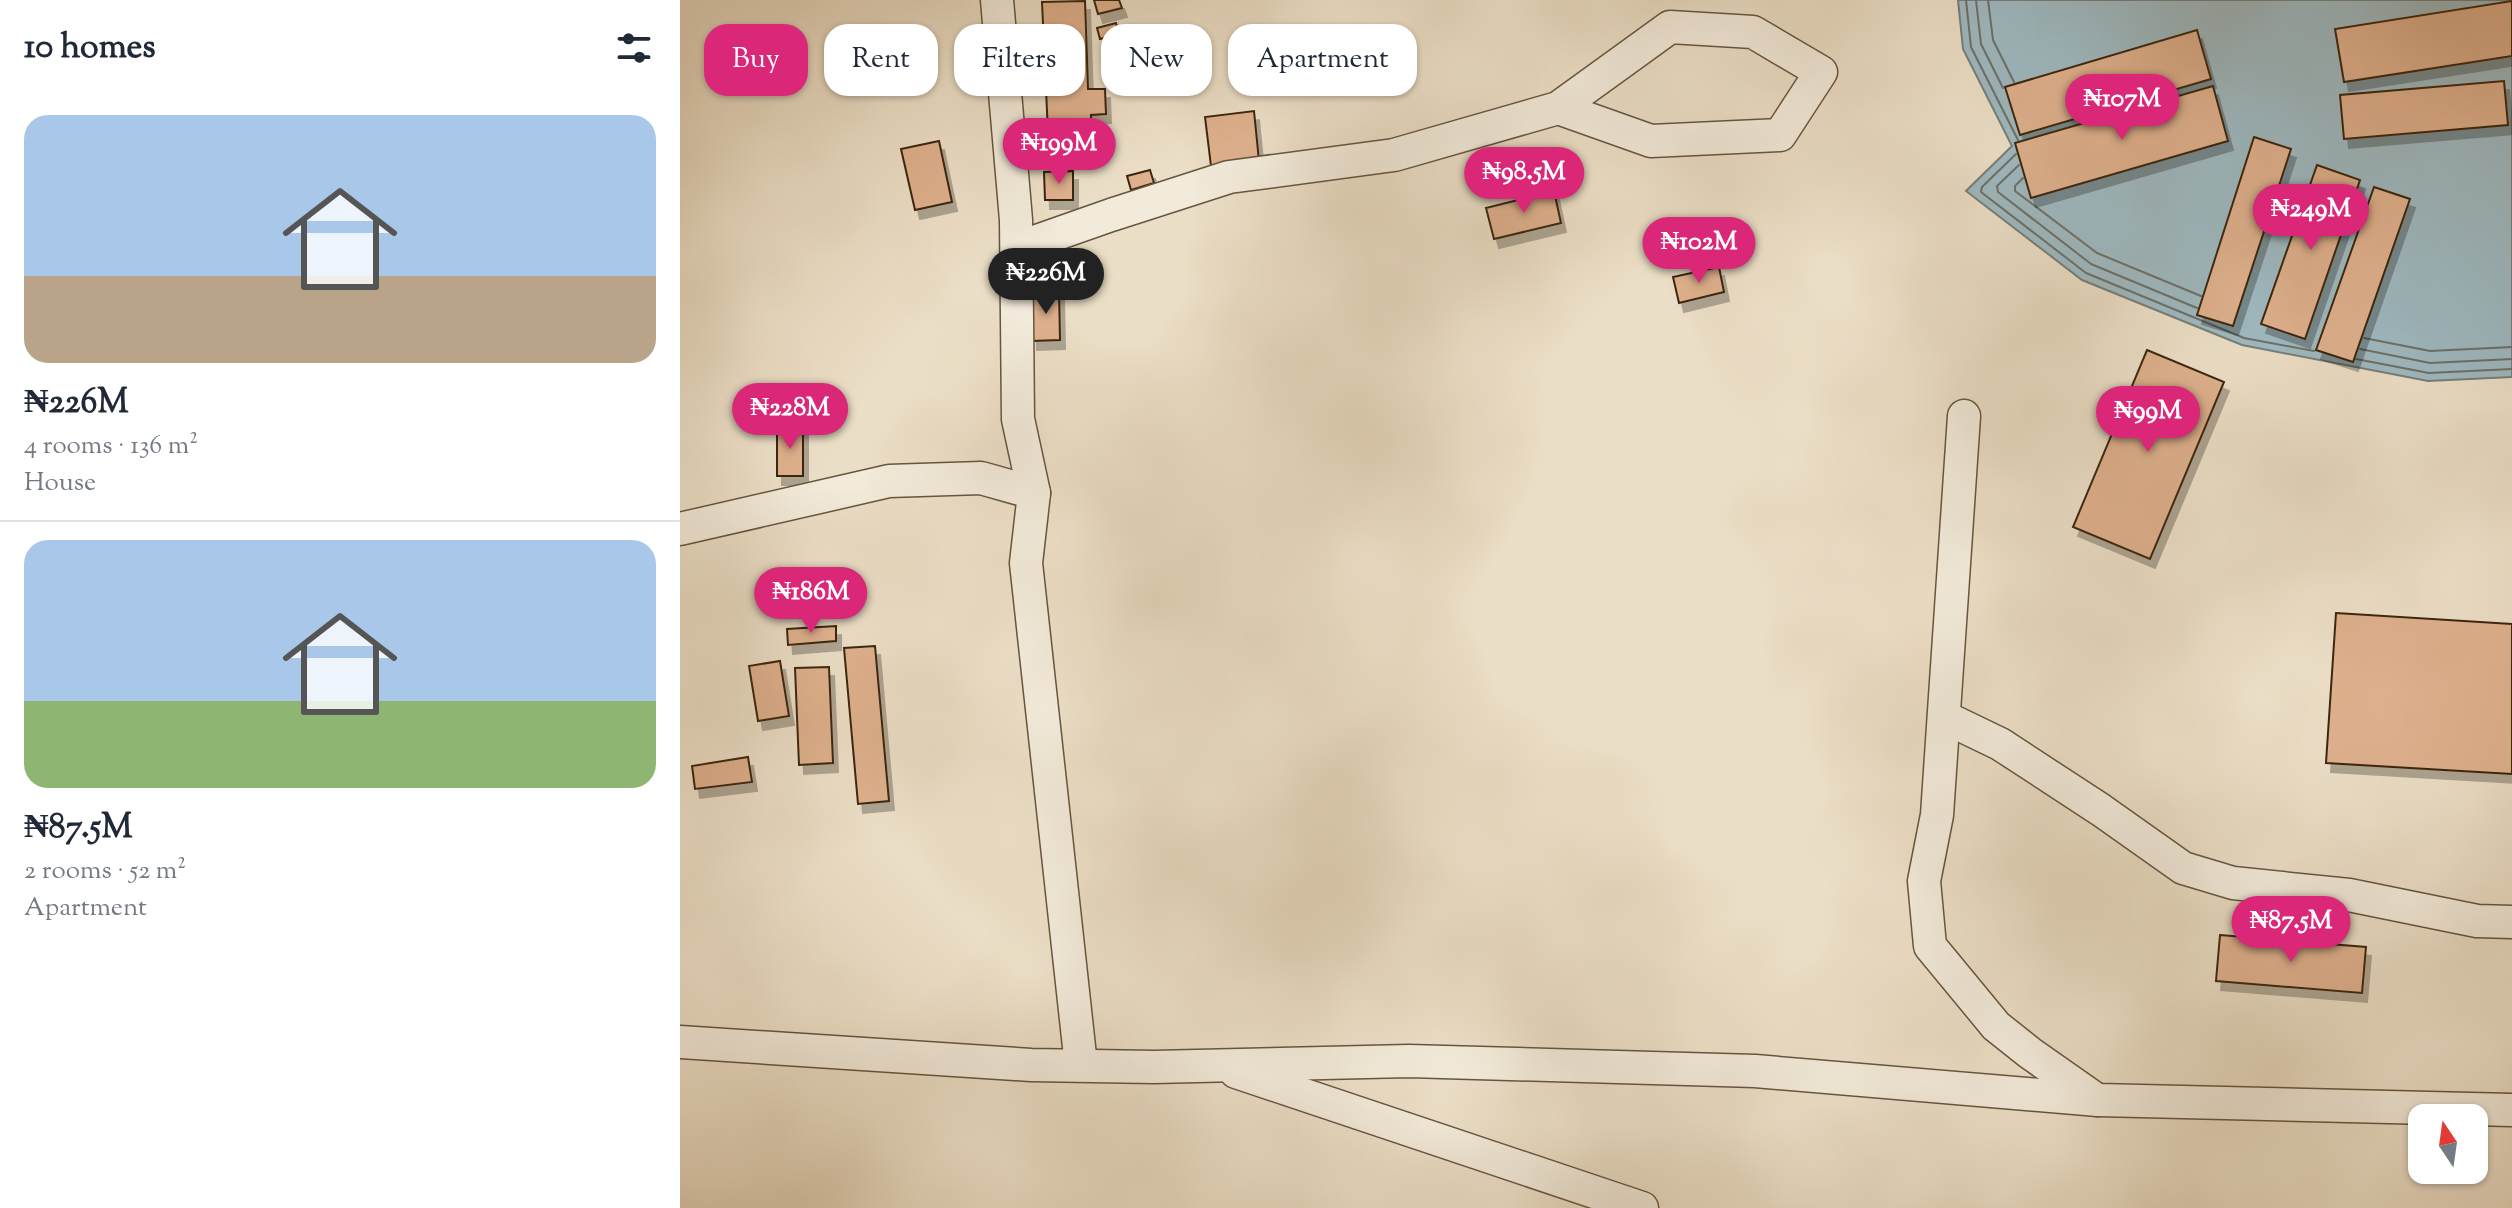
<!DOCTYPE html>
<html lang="en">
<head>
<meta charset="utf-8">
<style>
  :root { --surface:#fff; --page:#f2f2f3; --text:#1f2937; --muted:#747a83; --line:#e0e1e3; --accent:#db2777 }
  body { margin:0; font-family:"Sorts Mill Goudy",serif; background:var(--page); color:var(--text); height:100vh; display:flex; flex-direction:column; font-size:30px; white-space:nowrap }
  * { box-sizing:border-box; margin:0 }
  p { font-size:26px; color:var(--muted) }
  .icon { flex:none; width:44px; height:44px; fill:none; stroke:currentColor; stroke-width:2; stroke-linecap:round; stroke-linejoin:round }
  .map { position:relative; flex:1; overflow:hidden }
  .side { display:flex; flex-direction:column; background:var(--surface); width:680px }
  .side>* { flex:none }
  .guide { position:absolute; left:24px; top:24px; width:760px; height:72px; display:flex; gap:16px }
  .needle { width:52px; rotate:347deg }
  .fabs { position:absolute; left:1728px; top:1104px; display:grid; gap:16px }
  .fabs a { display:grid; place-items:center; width:80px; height:80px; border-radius:16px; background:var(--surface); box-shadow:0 2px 6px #0004; font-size:40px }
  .price { position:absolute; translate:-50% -68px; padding:0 18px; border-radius:28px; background:var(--accent); color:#fff; font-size:26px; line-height:52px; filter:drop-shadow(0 2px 4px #0008) }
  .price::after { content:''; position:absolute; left:50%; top:48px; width:24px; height:18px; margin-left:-12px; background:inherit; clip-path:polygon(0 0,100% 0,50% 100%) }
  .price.selected { background:#222; color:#fff }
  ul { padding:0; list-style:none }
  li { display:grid; align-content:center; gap:16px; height:424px; padding:0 24px }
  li+li { border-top:2px solid var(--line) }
  li span { display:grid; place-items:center; height:248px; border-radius:24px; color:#555 }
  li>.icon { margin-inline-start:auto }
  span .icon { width:144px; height:144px; fill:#fffc; stroke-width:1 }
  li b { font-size:34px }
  h2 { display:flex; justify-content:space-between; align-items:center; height:96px; padding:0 24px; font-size:34px }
  .chip { padding:0 28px; border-radius:24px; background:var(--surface); box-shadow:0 2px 6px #0004; font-size:28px; line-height:72px }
  .chip.selected { background:var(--accent); color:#fff }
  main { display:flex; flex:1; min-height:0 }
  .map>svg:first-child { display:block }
  .water { fill:#9eb9c1; stroke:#767f7a; stroke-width:2 }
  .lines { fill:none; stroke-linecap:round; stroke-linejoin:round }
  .shore { stroke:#6c7068; stroke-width:2 }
  .building { fill:#deb08d; stroke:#3b270f; stroke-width:2; filter:url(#shadow) }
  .minor-casing { stroke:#67553d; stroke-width:35 }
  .minor { stroke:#f2eada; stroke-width:32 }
</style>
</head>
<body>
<main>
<section class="side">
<h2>10 homes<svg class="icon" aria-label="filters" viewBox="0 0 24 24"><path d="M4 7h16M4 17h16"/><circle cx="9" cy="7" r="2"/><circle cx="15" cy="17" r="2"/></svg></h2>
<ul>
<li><span style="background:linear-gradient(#a9c7e8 65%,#b9a48a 0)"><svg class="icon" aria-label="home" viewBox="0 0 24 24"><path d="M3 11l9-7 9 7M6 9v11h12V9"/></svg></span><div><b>₦226M</b><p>4 rooms · 136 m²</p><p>House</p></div></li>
<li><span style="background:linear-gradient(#a9c7e8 65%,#8fb573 0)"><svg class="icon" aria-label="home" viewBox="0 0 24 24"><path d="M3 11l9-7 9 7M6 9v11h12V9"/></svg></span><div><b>₦87.5M</b><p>2 rooms · 52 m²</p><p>Apartment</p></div></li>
</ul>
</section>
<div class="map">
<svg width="1832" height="1208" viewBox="0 0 1832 1208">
  <defs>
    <filter id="shadow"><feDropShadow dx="5" dy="9" stdDeviation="0" flood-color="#0004"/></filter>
  </defs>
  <rect width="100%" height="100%" fill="#ebdec6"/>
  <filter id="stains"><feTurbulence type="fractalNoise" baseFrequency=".0025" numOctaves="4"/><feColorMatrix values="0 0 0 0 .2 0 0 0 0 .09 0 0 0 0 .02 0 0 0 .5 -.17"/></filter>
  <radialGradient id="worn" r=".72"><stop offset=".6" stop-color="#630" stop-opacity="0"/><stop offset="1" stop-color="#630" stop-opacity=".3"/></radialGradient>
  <path class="water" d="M1278,0H1832V377L1748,381L1562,345L1402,280L1286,191L1332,146L1283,49Z"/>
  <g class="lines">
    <g class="shore">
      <path d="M1286,0L1291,47L1338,140"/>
      <path d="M1296,0L1301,44L1323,88"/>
      <path d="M1308,0L1313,40L1334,82"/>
      <path d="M1336,154L1302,187L1301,192L1406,273L1564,338L1634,351"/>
      <path d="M1339,165L1317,186L1318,192L1411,264L1517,308"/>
      <path d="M1343,178L1335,186V191L1417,253L1521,296"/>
      <path d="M1684,338L1750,351L1832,347"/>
      <path d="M1680,349L1750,363L1832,359"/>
      <path d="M1676,359L1749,373L1832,369"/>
    </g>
  </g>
  <g class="building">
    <path d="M414,0H439L442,8L418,14Z"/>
    <path d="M405,1L408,89H425L426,114L411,115V131L368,133L362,2Z"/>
    <path d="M1832,1V56L1664,82L1655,29Z"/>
    <path d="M436,23L439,34L420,39L417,28Z"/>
    <path d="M1517,30L1531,79L1340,135L1325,87Z"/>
    <path d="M1824,81L1828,125L1664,139L1660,95Z"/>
    <path d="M1533,86L1548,141L1351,198L1335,143Z"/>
    <path d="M574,111L579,161L531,166L525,117Z"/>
    <path d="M1574,137L1611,149L1553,326L1517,315Z"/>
    <path d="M259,141L272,202L235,210L221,149Z"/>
    <path d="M1637,165L1680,180L1625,339L1581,324Z"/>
    <path d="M470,170L474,183L451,190L447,176Z"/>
    <path d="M393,171V200H365L364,172Z"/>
    <path d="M1694,187L1730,199L1673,362L1636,350Z"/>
    <path d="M874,191L881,223L814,239L806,208Z"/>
    <path d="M1039,267L1044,292L999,303L993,277Z"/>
    <path d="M379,290L380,340L352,341L351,291Z"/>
    <path d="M1467,350L1544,382L1470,559L1393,527Z"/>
    <rect x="97" y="426" width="26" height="50"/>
    <path d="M1656,613L1832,624V774L1646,763Z"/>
    <path d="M156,626V641L108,645L107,629Z"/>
    <path d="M195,646L209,801L178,804L164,648Z"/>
    <path d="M100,661L109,716L78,721L69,666Z"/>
    <path d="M149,667L153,763L119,765L115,668Z"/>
    <path d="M68,757L72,782L15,789L12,766Z"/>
    <path d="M1540,935L1686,947L1682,993L1536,981Z"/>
  </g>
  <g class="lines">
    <g class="minor-casing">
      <g id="minor">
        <path d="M317,0L336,220L338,419L354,493"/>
        <path d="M337,248L431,215L549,177L714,155L878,108L990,27L1073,32L1141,72L1100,135L971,141L878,108"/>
        <path d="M1284,416L1257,815L1244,881L1250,946L1316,1026L1350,1053L1417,1100"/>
        <path d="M0,529L209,481L301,478L354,493L346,563L401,1065"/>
        <path d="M1264,717L1320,744L1421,810L1503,868L1553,883L1669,895L1797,921L1832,922"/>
        <path d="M0,1042L351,1065L474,1067L729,1061L1075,1071L1418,1100L1832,1110"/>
        <path d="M556,1072L962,1208"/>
      </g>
    </g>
    <use href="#minor" class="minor"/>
  </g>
  <rect width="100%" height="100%" filter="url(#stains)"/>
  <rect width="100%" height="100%" fill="url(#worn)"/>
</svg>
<div class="fabs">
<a><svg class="needle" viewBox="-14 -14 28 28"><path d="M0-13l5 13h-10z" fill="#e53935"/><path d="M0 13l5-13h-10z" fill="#747a83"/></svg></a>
</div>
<b class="price" style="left:1442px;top:142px">₦107M</b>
<b class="price" style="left:379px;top:186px">₦199M</b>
<b class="price" style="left:844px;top:215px">₦98.5M</b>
<b class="price" style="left:1631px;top:252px">₦249M</b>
<b class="price" style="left:1019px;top:285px">₦102M</b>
<b class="price selected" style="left:366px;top:316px">₦226M</b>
<b class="price" style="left:110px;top:451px">₦228M</b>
<b class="price" style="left:1468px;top:454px">₦99M</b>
<b class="price" style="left:131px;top:635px">₦186M</b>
<b class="price" style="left:1611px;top:964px">₦87.5M</b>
<div class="guide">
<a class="chip selected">Buy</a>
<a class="chip">Rent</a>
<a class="chip">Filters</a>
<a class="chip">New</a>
<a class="chip">Apartment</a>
</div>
</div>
</main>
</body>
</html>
